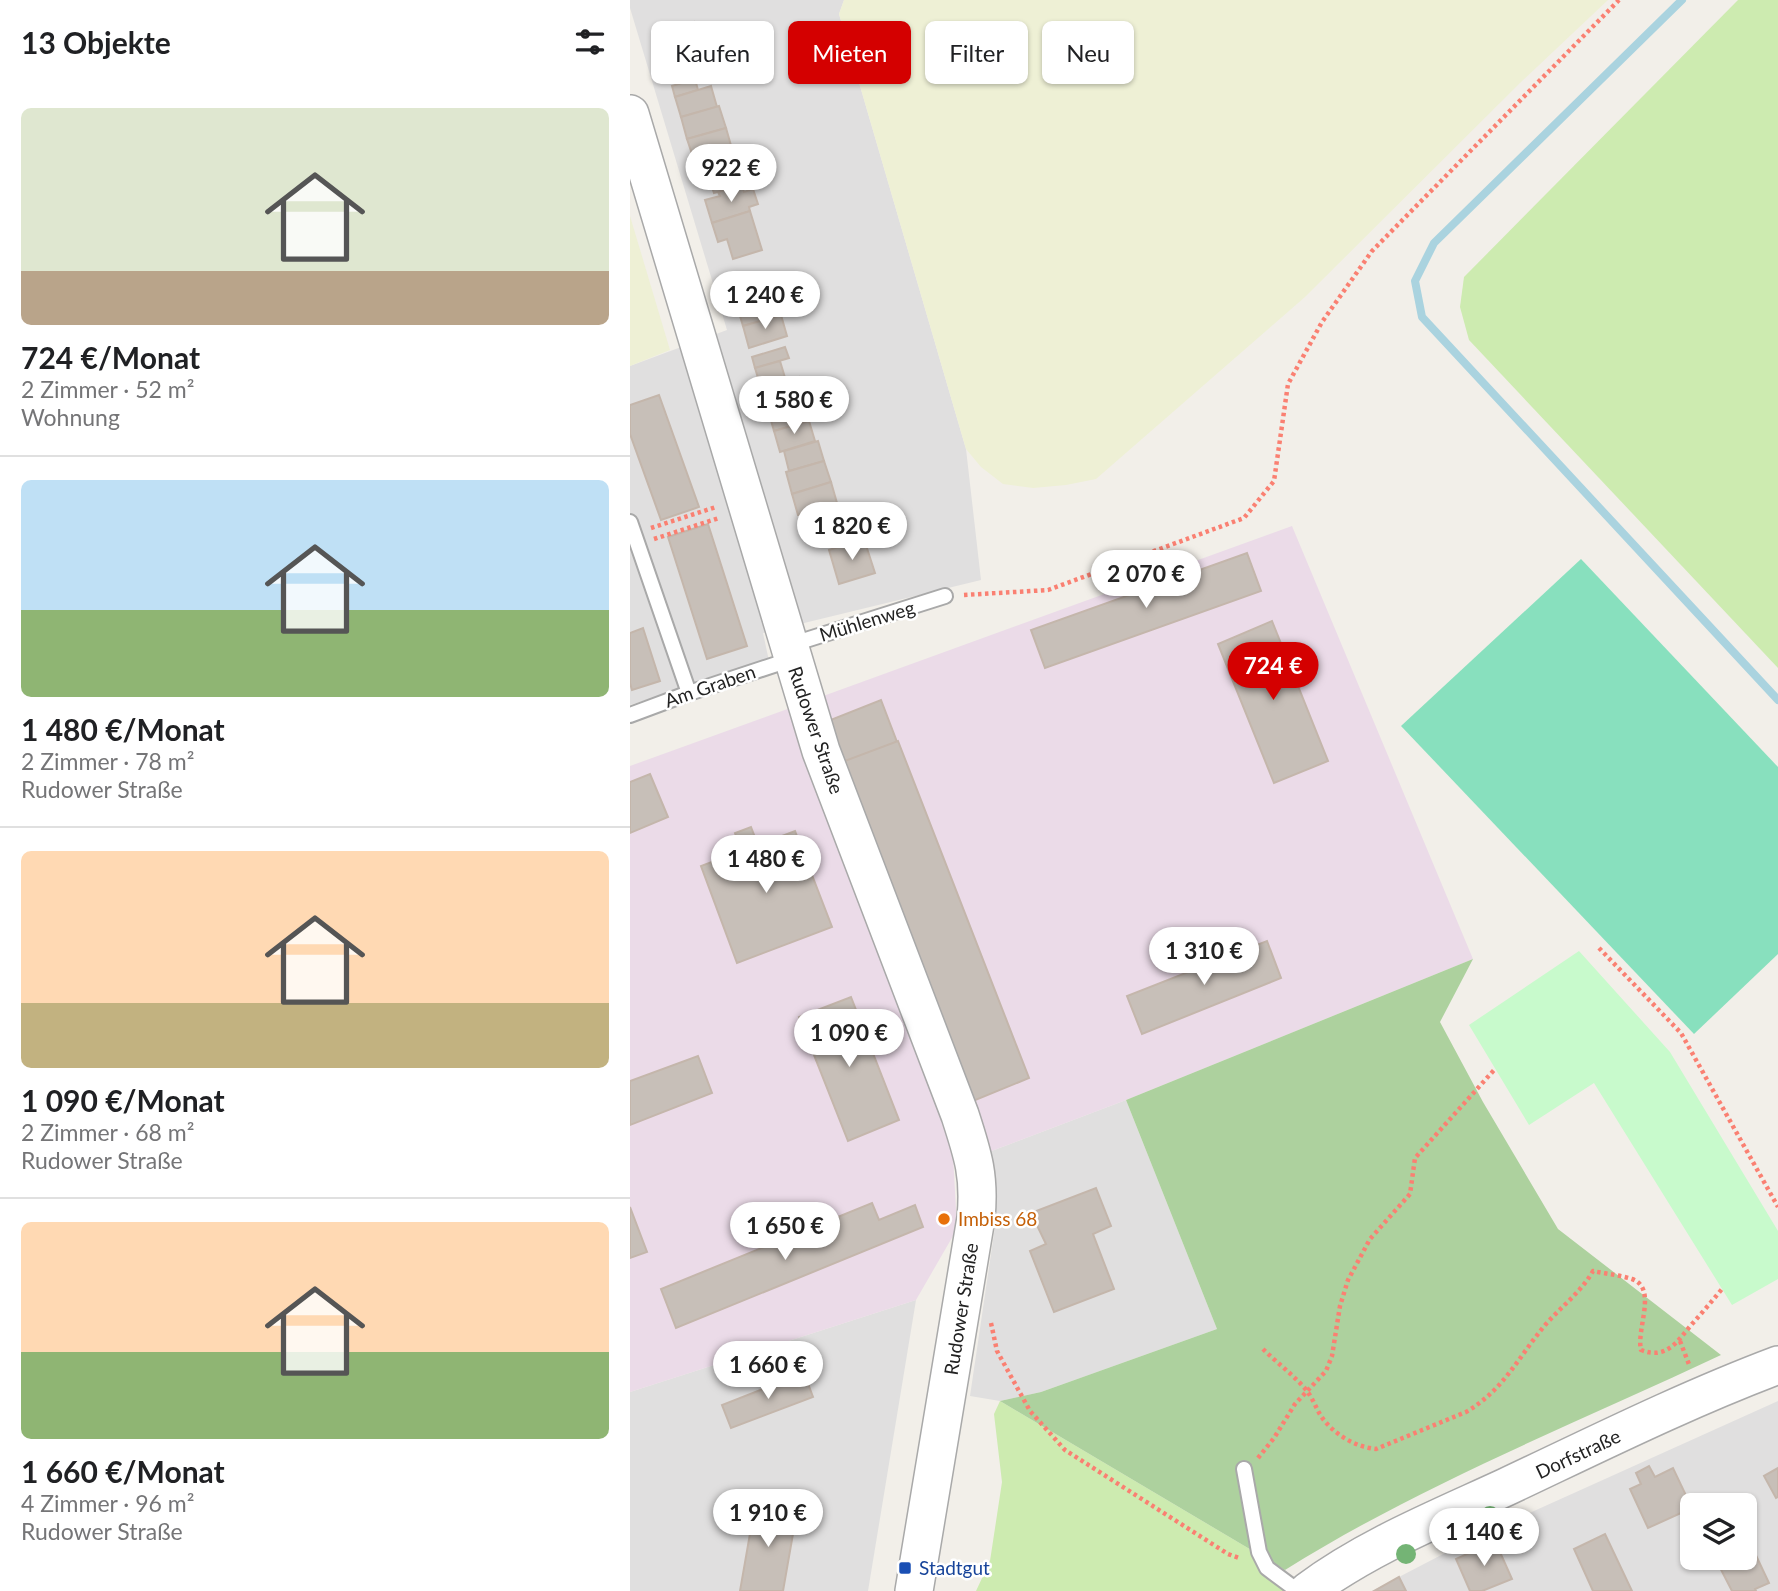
<!DOCTYPE html>
<html lang="de">
<head>
<meta charset="utf-8">
<style>
  :root { --surface:#fff; --page:#f6f6f6; --text:#202124; --muted:#757577; --line:#e0e0e0; --accent:#d40000 }
  body { margin:0; font-family:Lato,sans-serif; background:var(--page); color:var(--text); height:100vh; display:flex; flex-direction:column; font-size:26px; white-space:nowrap }
  * { box-sizing:border-box; margin:0 }
  p { font-size:23px; color:var(--muted) }
  .icon { flex:none; width:38px; height:38px; fill:none; stroke:currentColor; stroke-width:2; stroke-linecap:round; stroke-linejoin:round }
  .map { position:relative; flex:1; overflow:hidden }
  .side { display:flex; flex-direction:column; background:var(--surface); width:630px }
  .side>* { flex:none }
  .hud { position:absolute; left:21px; top:21px; width:665px; height:63px; display:flex; gap:14px }
  .controls { position:absolute; left:1050px; top:1493px; display:grid; gap:14px }
  .controls a { display:grid; place-items:center; width:77px; height:77px; border-radius:10px; background:var(--surface); box-shadow:0 2px 5px #0004; font-size:35px }
  .price { position:absolute; translate:-50% -60px; padding:0 16px; border-radius:24px; background:#fff; color:#222; font-size:23px; line-height:46px; filter:drop-shadow(0 2px 4px #0008) }
  .price::after { content:''; position:absolute; left:50%; top:42px; width:21px; height:16px; margin-left:-10px; background:inherit; clip-path:polygon(0 0,100% 0,50% 100%) }
  .price.on { background:var(--accent); color:#fff }
  ul { padding:0; list-style:none }
  li { display:grid; align-content:center; gap:14px; height:371px; padding:0 21px }
  li+li { border-top:2px solid var(--line) }
  li span { display:grid; place-items:center; height:217px; border-radius:10px; color:#555 }
  li>.icon { margin-inline-start:auto }
  span .icon { width:126px; height:126px; fill:#fffc; stroke-width:1 }
  li b { font-size:30px }
  h2 { display:flex; justify-content:space-between; align-items:center; height:84px; padding:0 21px; font-size:30px }
  .tag { padding:0 24px; border-radius:10px; background:var(--surface); box-shadow:0 2px 5px #0004; font-size:24px; line-height:63px }
  .tag.on { background:var(--accent); color:#fff }
  main { display:flex; flex:1; min-height:0 }
  .map>svg:first-child { display:block }
  .residential { fill:#e0dfdf; fill-rule:evenodd }
  .industrial { fill:#ebdbe8 }
  .farmland { fill:#eef0d5 }
  .grass { fill:#cdebb0 }
  .forest { fill:#add19e }
  .park { fill:#c8facc }
  .pitch { fill:#88e0be }
  .lines { fill:none; stroke-linecap:round; stroke-linejoin:round }
  .stream { stroke:#aad3df; stroke-width:8 }
  .building { fill:#c7bfb8; stroke:#c4b6ab; stroke-width:2 }
  .service-casing { stroke:#a9a9a9; stroke-width:18 }
  .tertiary-casing { stroke:#a9a9a9; stroke-width:40 }
  .path { stroke:#fa8072; stroke-width:4.5; stroke-dasharray:3.5 3.5; stroke-linecap:butt }
  .service { stroke:#fff; stroke-width:14 }
  .tertiary { stroke:#fff; stroke-width:37 }
  .tree { fill:#74b475 }
  .food-dot { fill:#e8710a; stroke:#fff; stroke-width:2.5 }
  .transit-dot { fill:#1a4fb4; stroke:#fff; stroke-width:2.5 }
  .labels { text-anchor:middle; stroke-width:5; stroke-linejoin:round; paint-order:stroke }
  .street-label { font-size:19px; fill:#222; stroke:#fff }
  .food-label { font-size:19px; fill:#c56008; stroke:#fff; text-anchor:start }
  .transit-label { font-size:19px; fill:#164399; stroke:#fff; text-anchor:start }
</style>
</head>
<body>
<main>
<section class="side">
<h2>13 Objekte<svg class="icon" aria-label="filters" viewBox="0 0 24 24"><path d="M4 7h16M4 17h16"/><circle cx="9" cy="7" r="2"/><circle cx="15" cy="17" r="2"/></svg></h2>
<ul>
<li><span style="background:linear-gradient(#dfe7d0 75%,#b9a48a 0)"><svg class="icon" aria-label="home" viewBox="0 0 24 24"><path d="M3 11l9-7 9 7M6 9v11h12V9"/></svg></span><div><b>724 €/Monat</b><p>2 Zimmer · 52 m²</p><p>Wohnung</p></div></li>
<li><span style="background:linear-gradient(#bfe0f5 60%,#8fb573 0)"><svg class="icon" aria-label="home" viewBox="0 0 24 24"><path d="M3 11l9-7 9 7M6 9v11h12V9"/></svg></span><div><b>1 480 €/Monat</b><p>2 Zimmer · 78 m²</p><p>Rudower Straße</p></div></li>
<li><span style="background:linear-gradient(#ffd9b3 70%,#c2b280 0)"><svg class="icon" aria-label="home" viewBox="0 0 24 24"><path d="M3 11l9-7 9 7M6 9v11h12V9"/></svg></span><div><b>1 090 €/Monat</b><p>2 Zimmer · 68 m²</p><p>Rudower Straße</p></div></li>
<li><span style="background:linear-gradient(#ffd9b3 60%,#8fb573 0)"><svg class="icon" aria-label="home" viewBox="0 0 24 24"><path d="M3 11l9-7 9 7M6 9v11h12V9"/></svg></span><div><b>1 660 €/Monat</b><p>4 Zimmer · 96 m²</p><p>Rudower Straße</p></div></li>
</ul>
</section>
<div class="map">
<svg width="1148" height="1591" viewBox="0 0 1148 1591">
  <rect width="100%" height="100%" fill="#f2efe9"/>
  <g class="residential">
    <path d="M0,0H214L209,14L336,449L351,580L133,633L139,661L0,705V366L97,330L0,8Z"/>
    <path d="M496,1100L587,1329L411,1392L370,1401L340,1396L365,1227L359,1152Z"/>
    <path d="M286,1300L238,1591H0V1392Z"/>
    <path d="M1148,1401V1591H742L844,1538ZM1062,1505H1115V1558H1062Z"/>
  </g>
  <path class="industrial" d="M662,526L843,959L496,1100L359,1152L323,1155L327,1229L286,1300L0,1392V766Z"/>
  <g class="farmland">
    <path d="M214,0H978L890,83L675,297L466,479L436,485L403,488L373,484L351,467L336,449L209,14Z"/>
    <path d="M0,216L40,350L0,366Z"/>
  </g>
  <g class="grass">
    <path d="M1108,0H1148V668L839,340L830,307L834,277Z"/>
    <path d="M370,1401L655,1570L668,1591H346L360,1561L372,1482L364,1414Z"/>
  </g>
  <path class="forest" d="M843,959L810,1022L853,1102L928,1229L1091,1355C945,1424 792,1484 655,1570L370,1401L411,1392L587,1329L496,1100Z"/>
  <path class="park" d="M949,951L1040,1052L1148,1231V1279L1102,1305L964,1083L899,1125L839,1025Z"/>
  <path class="pitch" d="M951,559L1148,767V954L1064,1034L771,726Z"/>
  <g class="lines">
    <path class="stream" d="M1052,0L804,243L785,281L792,317L1148,700"/>
  </g>
  <g class="building">
    <path d="M64,22L71,44L33,55L27,33Z"/>
    <path d="M71,44L77,65L39,76L33,55Z"/>
    <path d="M65,79L68,90L45,97L42,86Z"/>
    <path d="M81,86L87,107L51,117L45,97Z"/>
    <path d="M89,106L96,128L57,139L51,117Z"/>
    <path d="M96,128L102,149L64,160L57,139Z"/>
    <path d="M104,157L107,170L79,178L75,165Z"/>
    <path d="M107,170L112,185L84,193L79,178Z"/>
    <path d="M112,185L114,192L123,189L128,204L119,207L120,211L82,223L75,200L90,196L88,192Z"/>
    <path d="M120,211L132,250L103,259L97,239L88,242L82,223Z"/>
    <path d="M145,294L151,315L113,326L107,306Z"/>
    <path d="M151,315L157,336L119,348L113,326Z"/>
    <path d="M155,347L159,358L125,368L122,357Z"/>
    <path d="M150,361L156,381L131,388L125,368Z"/>
    <path d="M169,377L170,381L180,378L183,391L171,394L173,400L138,410L131,388Z"/>
    <path d="M29,395L69,507L31,520L0,434V405Z"/>
    <path d="M173,400L179,421L144,431L138,410Z"/>
    <path d="M179,421L185,441L150,452L144,431Z"/>
    <path d="M188,441L194,461L159,471L154,451Z"/>
    <path d="M194,461L201,482L162,494L156,472Z"/>
    <path d="M201,482L207,503L168,515L162,494Z"/>
    <path d="M207,503L213,525L178,536L172,514Z"/>
    <path d="M78,524L117,646L77,659L38,537Z"/>
    <path d="M234,539L245,573L209,584L199,550Z"/>
    <path d="M617,553L631,591L415,668L401,630Z"/>
    <path d="M642,621L698,761L644,783L588,644Z"/>
    <path d="M13,628L30,681L2,690L0,683V633Z"/>
    <path d="M251,700L267,742L214,762L198,721Z"/>
    <path d="M268,741L399,1078L343,1101L212,762Z"/>
    <path d="M20,774L38,817L0,833V782Z"/>
    <path d="M121,827L128,845L165,831L202,927L107,963L71,866L111,851L105,833Z"/>
    <path d="M637,941L651,978L512,1034L497,996Z"/>
    <path d="M221,997L269,1120L218,1141L169,1017Z"/>
    <path d="M68,1056L82,1093L0,1125V1081Z"/>
    <path d="M466,1188L481,1226L463,1234L484,1289L424,1312L400,1251L416,1244L401,1213Z"/>
    <path d="M242,1203L249,1220L285,1205L293,1227L46,1328L31,1289Z"/>
    <path d="M0,1207L17,1252L0,1258Z"/>
    <path d="M174,1373L183,1397L101,1428L92,1405Z"/>
    <path d="M1019,1466L1025,1477L1043,1468L1062,1508L1018,1528L1000,1489L1011,1484L1006,1473Z"/>
    <path d="M1148,1468V1497L1146,1498L1134,1476Z"/>
    <path d="M125,1505L167,1511L153,1591H110Z"/>
    <path d="M1115,1532L1139,1583L1125,1589L1126,1591H1102L1085,1558H1115Z"/>
    <path d="M975,1534L1002,1591H963L944,1549Z"/>
    <path d="M865,1541L882,1579L852,1591H840L826,1559Z"/>
    <path d="M769,1577L776,1591H744Z"/>
  </g>
  <g class="lines">
    <g class="service-casing">
      <g id="service">
        <path d="M0,522L59,693"/>
        <path d="M160,645L315,596"/>
        <path d="M0,715L59,693L162,659"/>
        <path d="M614,1469L629,1552L637,1568L668,1591"/>
      </g>
    </g>
    <g class="tertiary-casing">
      <g id="tertiary">
        <path d="M0,114L191,751L330,1115C343,1155 350,1176 346,1218L284,1591"/>
        <path d="M678,1591C737,1547 809,1518 876,1487C965,1445 1055,1400 1148,1365"/>
      </g>
    </g>
    <g class="path">
      <path d="M21,528L86,507"/>
      <path d="M24,539L89,518"/>
      <path d="M334,595L418,590L614,518L644,481L658,384L692,322L742,251L989,0"/>
      <path d="M969,948L1051,1033L1148,1207"/>
      <path d="M361,1323L367,1351L400,1411L435,1450L598,1554L609,1558"/>
      <path d="M1050,1341L1060,1367"/>
      <path d="M633,1349C647,1363 665,1376 677,1391C683,1399 686,1408 691,1416C703,1434 725,1447 746,1449L836,1412C875,1389 888,1357 916,1324C932,1306 951,1292 963,1271C976,1274 990,1275 1002,1279C1028,1288 1006,1329 1011,1350C1036,1360 1047,1342 1062,1324C1072,1313 1082,1301 1092,1289"/>
      <path d="M628,1458L644,1438L665,1404L696,1371L702,1356L710,1306L718,1280L740,1239L780,1194L785,1158L865,1069"/>
    </g>
    <use href="#service" class="service"/>
    <use href="#tertiary" class="tertiary"/>
  </g>
  <g class="tree">
    <circle cx="860" cy="1516" r="10"/>
    <circle cx="826" cy="1531" r="10"/>
    <circle cx="776" cy="1554" r="10"/>
  </g>
  <circle class="food-dot" cx="314" cy="1219" r="7"/>
  <rect class="transit-dot" x="268" y="1561" width="14" height="14" rx="3.5"/>
  <g class="labels">
    <g class="street-label">
      <text transform="translate(237 621) rotate(-17)" y="7">Mühlenweg</text>
      <text transform="translate(80 686) rotate(-19)" y="7">Am Graben</text>
      <text transform="translate(186 730) rotate(71)" y="7">Rudower Straße</text>
      <text transform="translate(331 1309) rotate(-81)" y="7">Rudower Straße</text>
      <text transform="translate(948 1454) rotate(-25)" y="7">Dorfstraße</text>
    </g>
    <g class="food-label">
      <text x="328" y="1226">Imbiss 68</text>
    </g>
    <g class="transit-label">
      <text x="289" y="1575">Stadtgut</text>
    </g>
  </g>
</svg>
<div class="controls">
<a><svg class="icon" aria-label="layers" viewBox="0 0 24 24"><path d="M12 4l9 5-9 5-9-5zM3 14l9 5 9-5"/></svg></a>
</div>
<b class="price" style="left:101px;top:204px">922 €</b>
<b class="price" style="left:135px;top:331px">1 240 €</b>
<b class="price" style="left:164px;top:436px">1 580 €</b>
<b class="price" style="left:222px;top:562px">1 820 €</b>
<b class="price" style="left:516px;top:610px">2 070 €</b>
<b class="price on" style="left:643px;top:702px">724 €</b>
<b class="price" style="left:136px;top:895px">1 480 €</b>
<b class="price" style="left:574px;top:987px">1 310 €</b>
<b class="price" style="left:219px;top:1069px">1 090 €</b>
<b class="price" style="left:155px;top:1262px">1 650 €</b>
<b class="price" style="left:138px;top:1401px">1 660 €</b>
<b class="price" style="left:138px;top:1549px">1 910 €</b>
<b class="price" style="left:854px;top:1568px">1 140 €</b>
<div class="hud">
<a class="tag">Kaufen</a>
<a class="tag on">Mieten</a>
<a class="tag">Filter</a>
<a class="tag">Neu</a>
</div>
</div>
</main>
</body>
</html>
